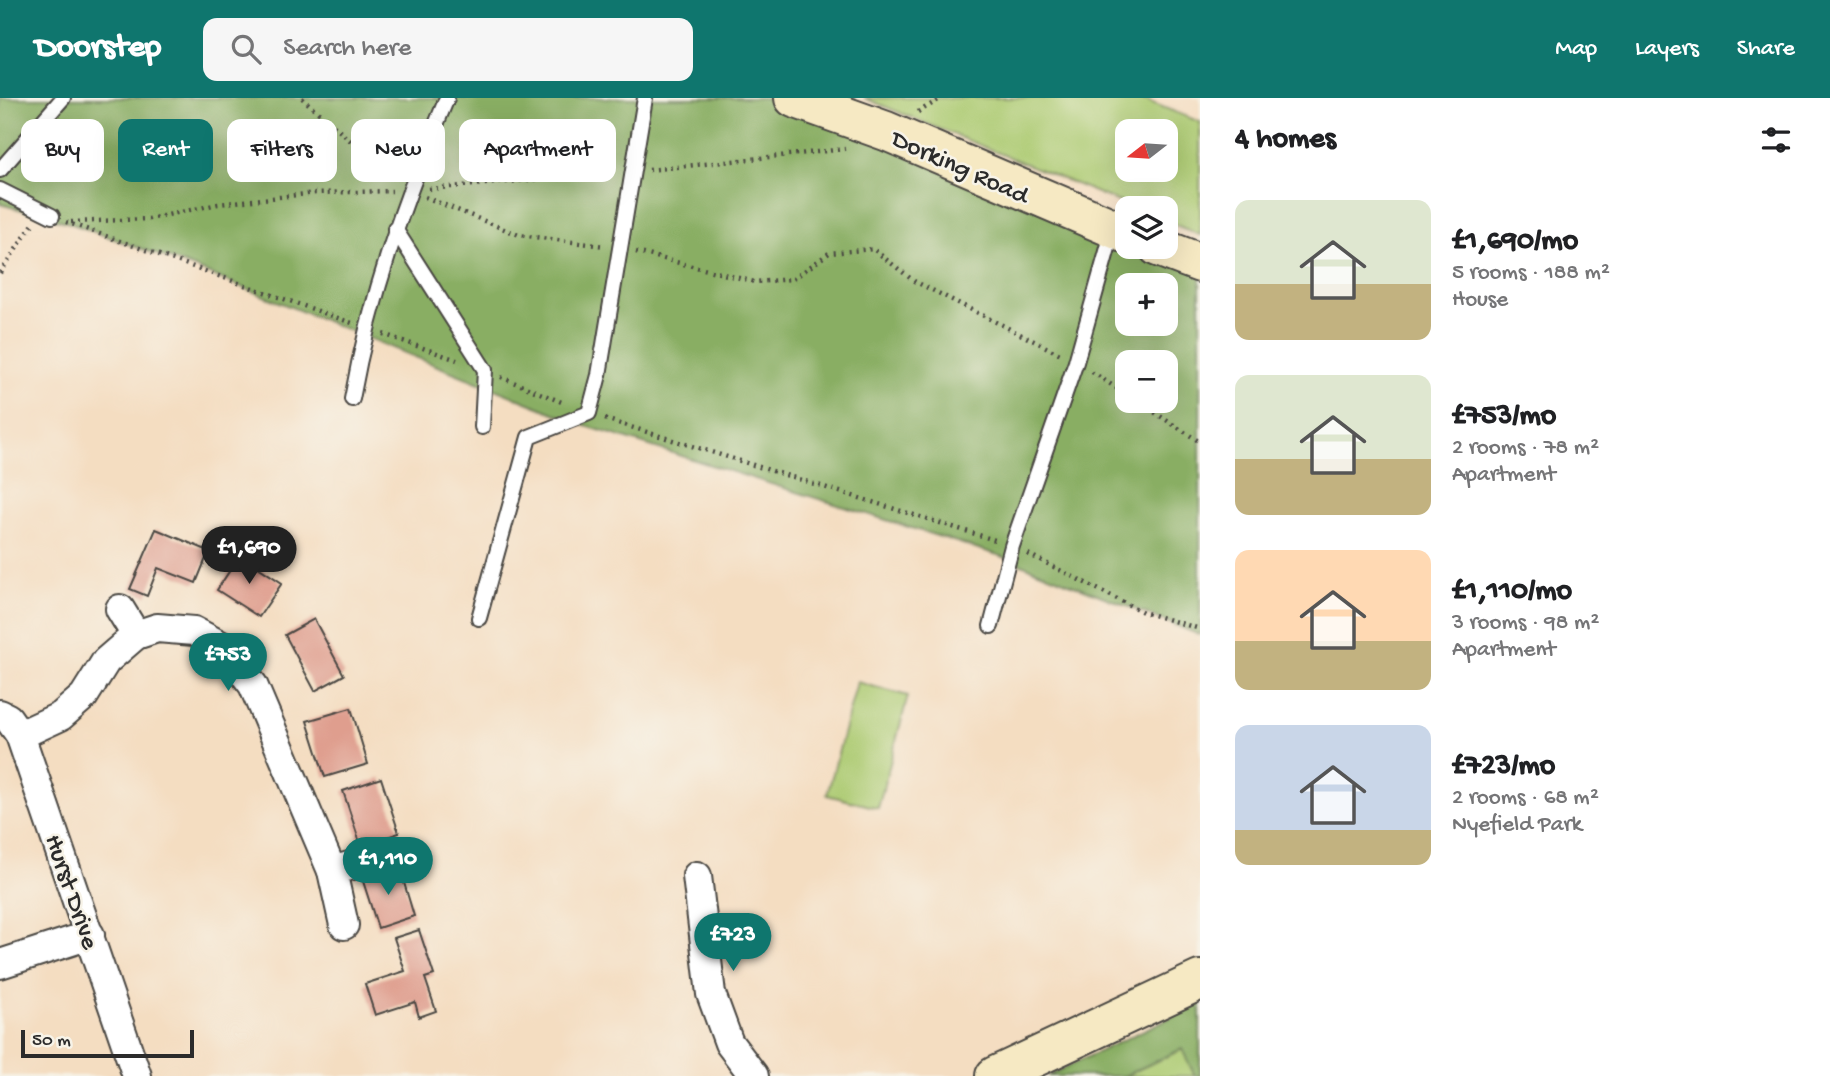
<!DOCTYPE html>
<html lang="en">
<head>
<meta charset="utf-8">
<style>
  :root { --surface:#fff; --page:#f6f6f6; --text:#202124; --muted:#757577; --accent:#0f766e }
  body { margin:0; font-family:"Gochi Hand",sans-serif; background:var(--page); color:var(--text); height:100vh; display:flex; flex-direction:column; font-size:26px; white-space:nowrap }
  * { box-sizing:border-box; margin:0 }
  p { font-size:23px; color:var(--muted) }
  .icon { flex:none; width:38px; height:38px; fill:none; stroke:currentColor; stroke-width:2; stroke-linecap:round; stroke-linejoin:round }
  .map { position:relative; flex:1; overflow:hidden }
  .panel { display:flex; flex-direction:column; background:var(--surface); width:630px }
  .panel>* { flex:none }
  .banner { position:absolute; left:21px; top:21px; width:665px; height:63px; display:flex; gap:14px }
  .needle { width:46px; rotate:253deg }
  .buttons { position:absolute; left:1115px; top:21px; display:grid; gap:14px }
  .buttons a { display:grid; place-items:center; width:63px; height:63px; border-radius:14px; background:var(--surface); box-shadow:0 7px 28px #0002; font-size:35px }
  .scale { position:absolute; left:21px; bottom:18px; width:173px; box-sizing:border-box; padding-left:7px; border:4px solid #2b2b2b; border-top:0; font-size:19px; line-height:24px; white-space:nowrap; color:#2b2b2b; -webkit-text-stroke:5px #f7f3e8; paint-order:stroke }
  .price { position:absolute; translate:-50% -60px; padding:0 16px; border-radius:24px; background:var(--accent); color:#fff; font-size:23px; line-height:46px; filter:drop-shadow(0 2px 4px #0008) }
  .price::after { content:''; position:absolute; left:50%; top:42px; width:21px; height:16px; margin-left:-10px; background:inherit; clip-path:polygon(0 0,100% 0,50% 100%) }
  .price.selected { background:#222; color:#fff }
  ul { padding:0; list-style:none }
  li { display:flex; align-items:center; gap:21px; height:175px; padding:0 35px }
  li span { display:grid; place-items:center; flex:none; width:196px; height:140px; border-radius:14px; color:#555 }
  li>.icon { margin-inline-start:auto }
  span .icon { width:84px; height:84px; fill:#fffc; stroke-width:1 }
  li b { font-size:30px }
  h2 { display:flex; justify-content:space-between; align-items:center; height:84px; padding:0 35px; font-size:30px }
  .tag { padding:0 24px; border-radius:14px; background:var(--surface); box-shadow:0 7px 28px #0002; font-size:24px; line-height:63px }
  .tag.selected { background:var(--accent); color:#fff }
  header { display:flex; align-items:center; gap:42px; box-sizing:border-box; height:98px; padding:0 35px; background:var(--accent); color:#fff }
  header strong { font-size:33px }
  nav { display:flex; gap:38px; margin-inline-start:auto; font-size:24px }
  .search { width:490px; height:63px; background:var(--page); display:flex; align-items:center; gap:18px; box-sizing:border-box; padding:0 24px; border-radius:14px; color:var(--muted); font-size:26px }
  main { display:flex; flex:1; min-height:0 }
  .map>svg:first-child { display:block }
  .green { fill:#acca71; stroke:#6c7a4e; stroke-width:2; fill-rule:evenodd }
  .forest { fill:#89ae63; stroke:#5a6c47; stroke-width:2; fill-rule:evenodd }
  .building { fill:#df9e8e }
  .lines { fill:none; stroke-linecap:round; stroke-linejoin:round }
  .lane-casing { stroke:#494642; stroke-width:18 }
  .street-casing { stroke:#494642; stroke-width:32 }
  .secondary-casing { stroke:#494642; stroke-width:42 }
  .path { stroke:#494642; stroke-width:4.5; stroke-dasharray:2 5; stroke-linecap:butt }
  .lane { stroke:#fff; stroke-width:14 }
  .street { stroke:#fff; stroke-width:28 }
  .secondary { stroke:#f6e9c3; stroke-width:38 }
  .labels { text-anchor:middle; stroke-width:5; stroke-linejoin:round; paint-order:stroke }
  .street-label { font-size:26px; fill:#2b2b2b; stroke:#f7f3e8 }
</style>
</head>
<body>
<header>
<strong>Doorstep</strong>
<div class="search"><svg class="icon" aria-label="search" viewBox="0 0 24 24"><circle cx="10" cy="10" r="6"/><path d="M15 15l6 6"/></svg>Search here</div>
<nav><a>Map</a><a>Layers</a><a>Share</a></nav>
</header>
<main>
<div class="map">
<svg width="1200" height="978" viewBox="0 0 1200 978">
  <rect width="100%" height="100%" fill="#f7f3e8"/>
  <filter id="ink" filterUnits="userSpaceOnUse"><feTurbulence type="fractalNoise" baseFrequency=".0143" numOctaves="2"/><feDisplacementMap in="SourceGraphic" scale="14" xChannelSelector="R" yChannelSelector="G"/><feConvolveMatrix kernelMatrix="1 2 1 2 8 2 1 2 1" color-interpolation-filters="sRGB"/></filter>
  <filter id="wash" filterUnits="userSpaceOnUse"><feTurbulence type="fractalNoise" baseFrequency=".00686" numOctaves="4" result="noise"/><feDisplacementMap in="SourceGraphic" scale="28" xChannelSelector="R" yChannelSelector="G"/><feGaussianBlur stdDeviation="1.57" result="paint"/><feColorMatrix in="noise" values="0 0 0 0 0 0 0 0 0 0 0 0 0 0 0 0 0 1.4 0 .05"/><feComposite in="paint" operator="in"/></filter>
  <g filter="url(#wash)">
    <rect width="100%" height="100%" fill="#f4ddc1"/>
    <g class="green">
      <path d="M864,0H1140L1200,24V137L1166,123V110H1134ZM1127,33H1166V72H1127Z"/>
      <path d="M857,584L908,598L878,710L827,697Z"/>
      <path d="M1183,951L1195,978H1124Z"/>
    </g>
    <g class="forest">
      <path d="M0,0H767L1200,174V537L1001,458L586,328L192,169L67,124L0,106ZM1127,187H1166V226H1127ZM1127,264H1166V303H1127Z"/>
      <path d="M1200,905V978H1195L1182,951L1124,978H1048Z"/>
    </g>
    <g id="blocks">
      <g class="building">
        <path d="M156,431L209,453L196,485L158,470L147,498L130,491Z"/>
        <path d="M240,457L282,485L259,519L217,492Z"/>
        <path d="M314,521L344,577L315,593L285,537Z"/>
        <path d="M351,610L368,666L325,679L307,623Z"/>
        <path d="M381,680L399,735L361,748L343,693Z"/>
        <path d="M399,768L414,818L378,830L362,780Z"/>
        <path d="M419,832L434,877L425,880L436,913L419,919L415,904L375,917L365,886L405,873L394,840Z"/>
      </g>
    </g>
  </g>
  <g filter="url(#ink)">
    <use href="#blocks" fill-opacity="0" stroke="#494642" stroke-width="2"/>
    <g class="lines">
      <g class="lane-casing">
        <g id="lane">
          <path d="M0,72L63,0"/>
          <path d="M0,92L52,118"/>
          <path d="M395,131L485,272L482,329"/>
          <path d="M352,301C371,195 405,100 447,0"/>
          <path d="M479,520L529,339L589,315L599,277L645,0"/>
          <path d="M991,528L1012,448L1076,264L1113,132"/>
        </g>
      </g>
      <g class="street-casing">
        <g id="street">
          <path d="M120,511L136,537"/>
          <path d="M0,616L8,620L20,637L137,978"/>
          <path d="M20,637L61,618L84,598L106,563L136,537L157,530L194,533L224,549L253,587L332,773L344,827"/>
          <path d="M332,773L356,766"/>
          <path d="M697,778L711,896L729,945L754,978"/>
          <path d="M0,866L90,837"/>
        </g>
      </g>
      <g class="secondary-casing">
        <g id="secondary">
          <path d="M794,0L886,33L1127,136"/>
          <path d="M1158,149L1200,165"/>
          <path d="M995,978L1200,882"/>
        </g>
      </g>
      <g class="path">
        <path d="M302,0L396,83"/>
        <path d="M918,14L942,0"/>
        <path d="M649,72L845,51"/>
        <path d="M429,91L616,74"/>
        <path d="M425,99L519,137L604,148"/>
        <path d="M66,124L352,225"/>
        <path d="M71,124L149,121L218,106L315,95L392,93"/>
        <path d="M636,154L755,184L793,181L829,155L873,151L914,183L1060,256"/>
        <path d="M0,175L33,126"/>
        <path d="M383,236L457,262"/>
        <path d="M1092,274L1127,297"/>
        <path d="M501,279L564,305"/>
        <path d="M1137,303L1200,344"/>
        <path d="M605,321L998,443"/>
        <path d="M1028,456L1143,514L1200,531"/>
      </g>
      <use href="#lane" class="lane"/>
      <use href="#street" class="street"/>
      <use href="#secondary" class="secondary"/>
    </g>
  </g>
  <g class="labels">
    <g class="street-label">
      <text transform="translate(961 67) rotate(24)" y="9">Dorking Road</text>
      <text transform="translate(74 793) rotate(71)" y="9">Hurst Drive</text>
    </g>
  </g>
</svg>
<div class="buttons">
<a><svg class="needle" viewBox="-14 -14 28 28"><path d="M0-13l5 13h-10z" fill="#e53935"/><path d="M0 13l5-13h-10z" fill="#757577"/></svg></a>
<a><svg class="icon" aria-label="layers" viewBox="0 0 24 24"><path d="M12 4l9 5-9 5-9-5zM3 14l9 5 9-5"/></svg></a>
<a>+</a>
<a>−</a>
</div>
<div class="scale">50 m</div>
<b class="price selected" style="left:249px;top:488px">£1,690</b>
<b class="price" style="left:228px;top:595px">£753</b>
<b class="price" style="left:388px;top:799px">£1,110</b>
<b class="price" style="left:733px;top:875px">£723</b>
<div class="banner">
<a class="tag">Buy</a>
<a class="tag selected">Rent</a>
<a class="tag">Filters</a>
<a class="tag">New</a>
<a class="tag">Apartment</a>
</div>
</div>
<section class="panel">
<h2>4 homes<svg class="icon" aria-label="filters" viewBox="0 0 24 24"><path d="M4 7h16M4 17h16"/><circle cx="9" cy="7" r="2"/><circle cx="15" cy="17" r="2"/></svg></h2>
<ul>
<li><span style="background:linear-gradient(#dfe7d0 60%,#c2b280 0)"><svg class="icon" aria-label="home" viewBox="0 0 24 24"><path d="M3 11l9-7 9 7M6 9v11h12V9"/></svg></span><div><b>£1,690/mo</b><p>5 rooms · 188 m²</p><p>House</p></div></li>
<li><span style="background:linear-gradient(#dfe7d0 60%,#c2b280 0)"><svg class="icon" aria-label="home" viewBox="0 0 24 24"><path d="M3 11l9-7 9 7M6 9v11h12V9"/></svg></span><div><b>£753/mo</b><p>2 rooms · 78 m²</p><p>Apartment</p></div></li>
<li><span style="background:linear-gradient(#ffd9b3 65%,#c2b280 0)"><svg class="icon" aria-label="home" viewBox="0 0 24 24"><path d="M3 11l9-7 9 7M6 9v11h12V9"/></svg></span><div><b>£1,110/mo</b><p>3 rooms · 98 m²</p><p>Apartment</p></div></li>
<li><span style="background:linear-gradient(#c9d6e8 75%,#c2b280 0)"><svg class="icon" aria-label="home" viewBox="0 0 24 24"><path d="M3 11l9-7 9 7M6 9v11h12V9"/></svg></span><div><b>£723/mo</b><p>2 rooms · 68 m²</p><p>Nyefield Park</p></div></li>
</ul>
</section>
</main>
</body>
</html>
